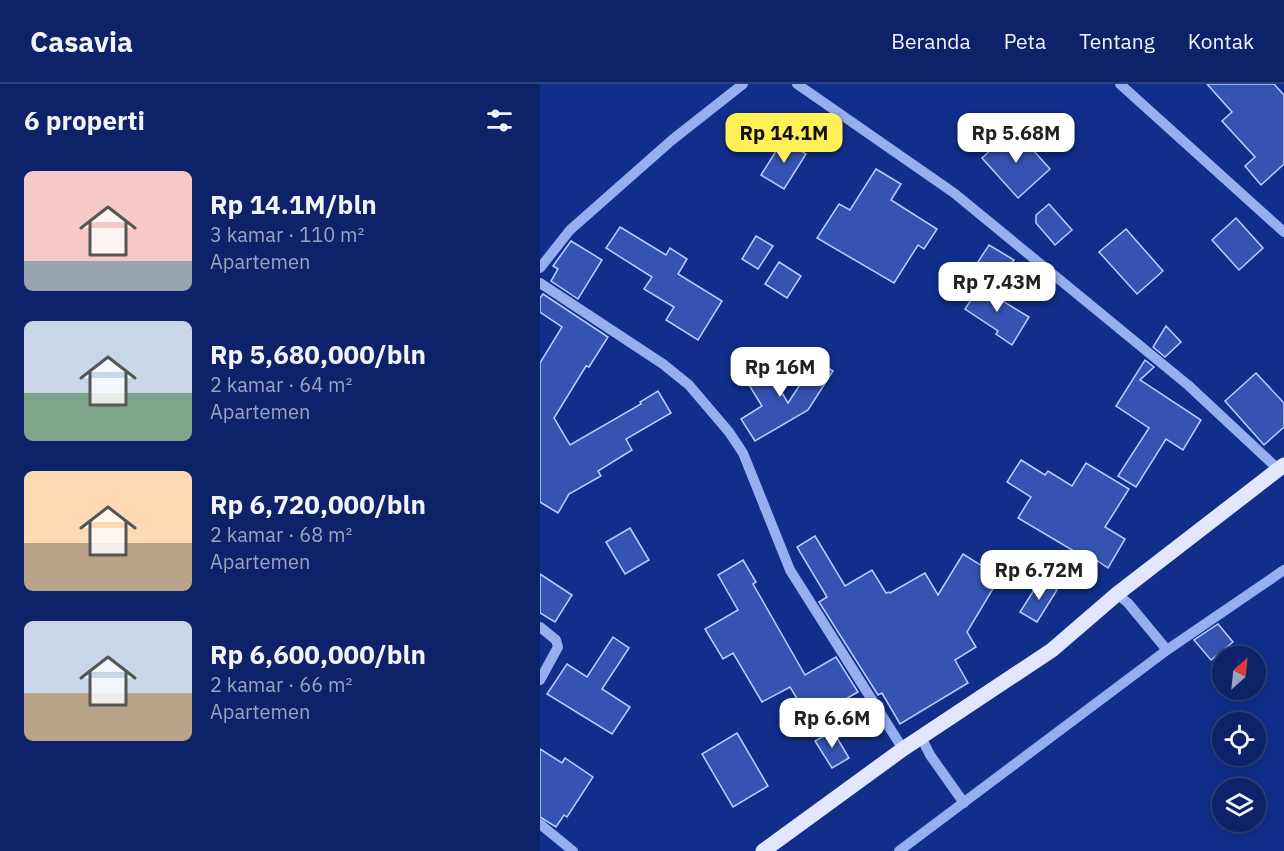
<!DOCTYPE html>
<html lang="id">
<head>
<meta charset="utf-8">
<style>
  :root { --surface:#0d2268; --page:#162a6e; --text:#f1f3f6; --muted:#9aa4c0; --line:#2d3f7c; --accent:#fff058 }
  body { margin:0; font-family:"IBM Plex Sans",sans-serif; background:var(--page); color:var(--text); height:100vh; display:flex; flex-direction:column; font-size:22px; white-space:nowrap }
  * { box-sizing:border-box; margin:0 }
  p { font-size:20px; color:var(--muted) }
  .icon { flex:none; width:33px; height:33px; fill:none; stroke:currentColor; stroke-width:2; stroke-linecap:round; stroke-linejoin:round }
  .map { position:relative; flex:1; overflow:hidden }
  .details { display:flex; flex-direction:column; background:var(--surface); width:540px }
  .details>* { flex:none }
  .needle { width:39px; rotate:27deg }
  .controls { position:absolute; left:672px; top:562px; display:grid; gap:12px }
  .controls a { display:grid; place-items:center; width:54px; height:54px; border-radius:50%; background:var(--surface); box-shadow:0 3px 15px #0003,0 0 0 2px var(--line); font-size:30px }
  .price { position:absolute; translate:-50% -51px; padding:0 14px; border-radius:12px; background:#fff; color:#222; font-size:20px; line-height:39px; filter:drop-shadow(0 2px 3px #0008) }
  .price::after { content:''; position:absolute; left:50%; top:36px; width:18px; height:14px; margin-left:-9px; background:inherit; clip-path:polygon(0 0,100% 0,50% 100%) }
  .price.selected { background:var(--accent); color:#111 }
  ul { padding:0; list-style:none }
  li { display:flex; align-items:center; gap:18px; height:150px; padding:0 24px }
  li span { display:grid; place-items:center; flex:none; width:168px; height:120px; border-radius:9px; color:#555 }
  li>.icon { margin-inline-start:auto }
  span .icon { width:72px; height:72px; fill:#fffc; stroke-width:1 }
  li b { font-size:26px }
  h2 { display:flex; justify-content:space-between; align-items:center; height:72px; padding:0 24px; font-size:26px }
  header { display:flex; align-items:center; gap:36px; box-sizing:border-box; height:84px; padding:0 30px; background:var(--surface); border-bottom:2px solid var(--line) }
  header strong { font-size:28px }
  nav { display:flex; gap:33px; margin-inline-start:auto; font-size:21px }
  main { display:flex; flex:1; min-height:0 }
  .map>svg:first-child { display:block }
  .building { fill:#3554b2; stroke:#becefc; stroke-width:1.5 }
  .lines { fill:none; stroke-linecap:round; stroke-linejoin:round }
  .minor { stroke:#97aef1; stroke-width:10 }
  .major { stroke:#e2e7ff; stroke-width:15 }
</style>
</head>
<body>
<header>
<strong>Casavia</strong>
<nav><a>Beranda</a><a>Peta</a><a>Tentang</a><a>Kontak</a></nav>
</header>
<main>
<section class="details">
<h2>6 properti<svg class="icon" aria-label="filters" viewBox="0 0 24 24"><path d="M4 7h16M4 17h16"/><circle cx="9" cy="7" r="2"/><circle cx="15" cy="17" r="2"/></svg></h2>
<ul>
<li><span style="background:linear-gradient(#f6c9c9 75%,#9aa5b1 0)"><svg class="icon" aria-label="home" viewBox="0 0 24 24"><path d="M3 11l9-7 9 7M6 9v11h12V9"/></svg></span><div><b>Rp 14.1M/bln</b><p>3 kamar · 110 m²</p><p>Apartemen</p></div></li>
<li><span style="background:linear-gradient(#c9d6e8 60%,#7fa58c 0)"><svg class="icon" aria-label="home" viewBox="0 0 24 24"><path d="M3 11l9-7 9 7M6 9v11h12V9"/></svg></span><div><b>Rp 5,680,000/bln</b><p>2 kamar · 64 m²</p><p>Apartemen</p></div></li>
<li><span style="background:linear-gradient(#ffd9b3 60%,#b9a48a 0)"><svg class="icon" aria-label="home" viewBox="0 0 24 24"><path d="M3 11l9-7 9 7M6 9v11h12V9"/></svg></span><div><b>Rp 6,720,000/bln</b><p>2 kamar · 68 m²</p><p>Apartemen</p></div></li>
<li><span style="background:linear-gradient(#c9d6e8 60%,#b9a48a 0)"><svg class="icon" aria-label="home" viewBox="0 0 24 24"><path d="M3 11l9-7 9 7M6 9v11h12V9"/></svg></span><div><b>Rp 6,600,000/bln</b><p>2 kamar · 66 m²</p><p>Apartemen</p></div></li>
</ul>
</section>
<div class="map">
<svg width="744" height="767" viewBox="0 0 744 767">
  <rect width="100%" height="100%" fill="#112e8a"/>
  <g class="building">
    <path d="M667,0H734L744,11V80L721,101L705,82L715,73L682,37L692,28Z"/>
    <path d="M474,45L510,85L478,114L442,74Z"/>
    <path d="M243,56L266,70L244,105L221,91Z"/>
    <path d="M336,85L361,100L351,116L397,145L384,165L378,161L354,199L277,154L299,120L310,126Z"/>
    <path d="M509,120L532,146L515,161L496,139V131Z"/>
    <path d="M696,134L723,164L699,186L672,156Z"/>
    <path d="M80,143L126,171L130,164L147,175L138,190L182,217L158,256L126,236L134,223L104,205L112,193L66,164Z"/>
    <path d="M586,145L623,187L597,210L559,168Z"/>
    <path d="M216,152L233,162L218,185L202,175Z"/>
    <path d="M31,157L62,176L38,215L11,197L18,185L13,182Z"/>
    <path d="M449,161L474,176L461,196L436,181Z"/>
    <path d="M239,178L261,192L247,214L225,200Z"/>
    <path d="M442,199L463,212L461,216L489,233L472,261L456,250L458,247L425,225Z"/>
    <path d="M3,210L68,253L49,283L46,282L14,334L30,361L101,320L100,318L118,307L131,329L86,355L92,366L58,387L61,392L29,410L18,429L0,418V279L22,243L0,228V214Z"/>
    <path d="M626,242L641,258L625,273L613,263Z"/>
    <path d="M222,275L248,319L276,276L293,287L268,326L215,357L201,335L222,322L201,288Z"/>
    <path d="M605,276L614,283L600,296L661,336L643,366L626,355L596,403L578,392L609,344L576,322Z"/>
    <path d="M716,289L744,319V343L724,361L685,317Z"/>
    <path d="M481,376L505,391L508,387L532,402L546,379L589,405L565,443L585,455L568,484L556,476L554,479L478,434L491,413L467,398Z"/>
    <path d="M90,444L109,476L85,490L66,458Z"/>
    <path d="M275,452L305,502L332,486L346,509L349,508L350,509L385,489L398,511L423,470L460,493L427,548L436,563L415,576L428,599L360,640L342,609L338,611L279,518L287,513L257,463Z"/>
    <path d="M203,476L216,498L213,500L265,591L296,573L318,608L290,624L298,637L278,649L250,603L222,618L193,569L183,575L165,545L198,526L178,491Z"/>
    <path d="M0,490L32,511L15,538L0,529Z"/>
    <path d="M501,495L517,506L497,538L480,528Z"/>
    <path d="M678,540L693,558L671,576L654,556Z"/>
    <path d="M73,553L89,564L62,605L90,623L72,650L7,610L27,580L47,593Z"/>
    <path d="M293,647L309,674L292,684L275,657Z"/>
    <path d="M197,649L228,702L193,723L162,670Z"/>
    <path d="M0,665L22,679L25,674L53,693L27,733L24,731L16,743L0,733Z"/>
  </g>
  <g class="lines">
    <g class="minor">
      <path d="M257,0L414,109L648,301L738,385"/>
      <path d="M580,0L744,148"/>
      <path d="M0,184L30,146L132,56L203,0"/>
      <path d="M0,199L123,280L149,301L189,348L203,369L250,486L363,665"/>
      <path d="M577,510L588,519L627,566"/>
      <path d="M0,543L16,556L18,563L0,596"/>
      <path d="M381,653L390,671L424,719"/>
      <path d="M0,740L33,767"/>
      <path d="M359,767L627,566L744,486"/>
    </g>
    <path class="major" d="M223,767L363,665L512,566L577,510L744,381"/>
  </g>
</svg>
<div class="controls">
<a><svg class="needle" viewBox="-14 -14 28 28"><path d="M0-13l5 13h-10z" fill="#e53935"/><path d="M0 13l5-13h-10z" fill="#9aa4c0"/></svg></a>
<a><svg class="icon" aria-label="locate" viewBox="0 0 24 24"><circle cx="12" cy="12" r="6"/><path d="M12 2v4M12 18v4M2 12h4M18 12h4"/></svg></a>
<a><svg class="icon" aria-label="layers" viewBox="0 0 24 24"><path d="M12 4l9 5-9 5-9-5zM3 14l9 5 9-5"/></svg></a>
</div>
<b class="price selected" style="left:244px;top:80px">Rp 14.1M</b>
<b class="price" style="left:476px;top:80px">Rp 5.68M</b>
<b class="price" style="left:457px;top:229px">Rp 7.43M</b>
<b class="price" style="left:240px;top:314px">Rp 16M</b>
<b class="price" style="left:499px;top:517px">Rp 6.72M</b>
<b class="price" style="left:292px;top:665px">Rp 6.6M</b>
</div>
</main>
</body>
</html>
